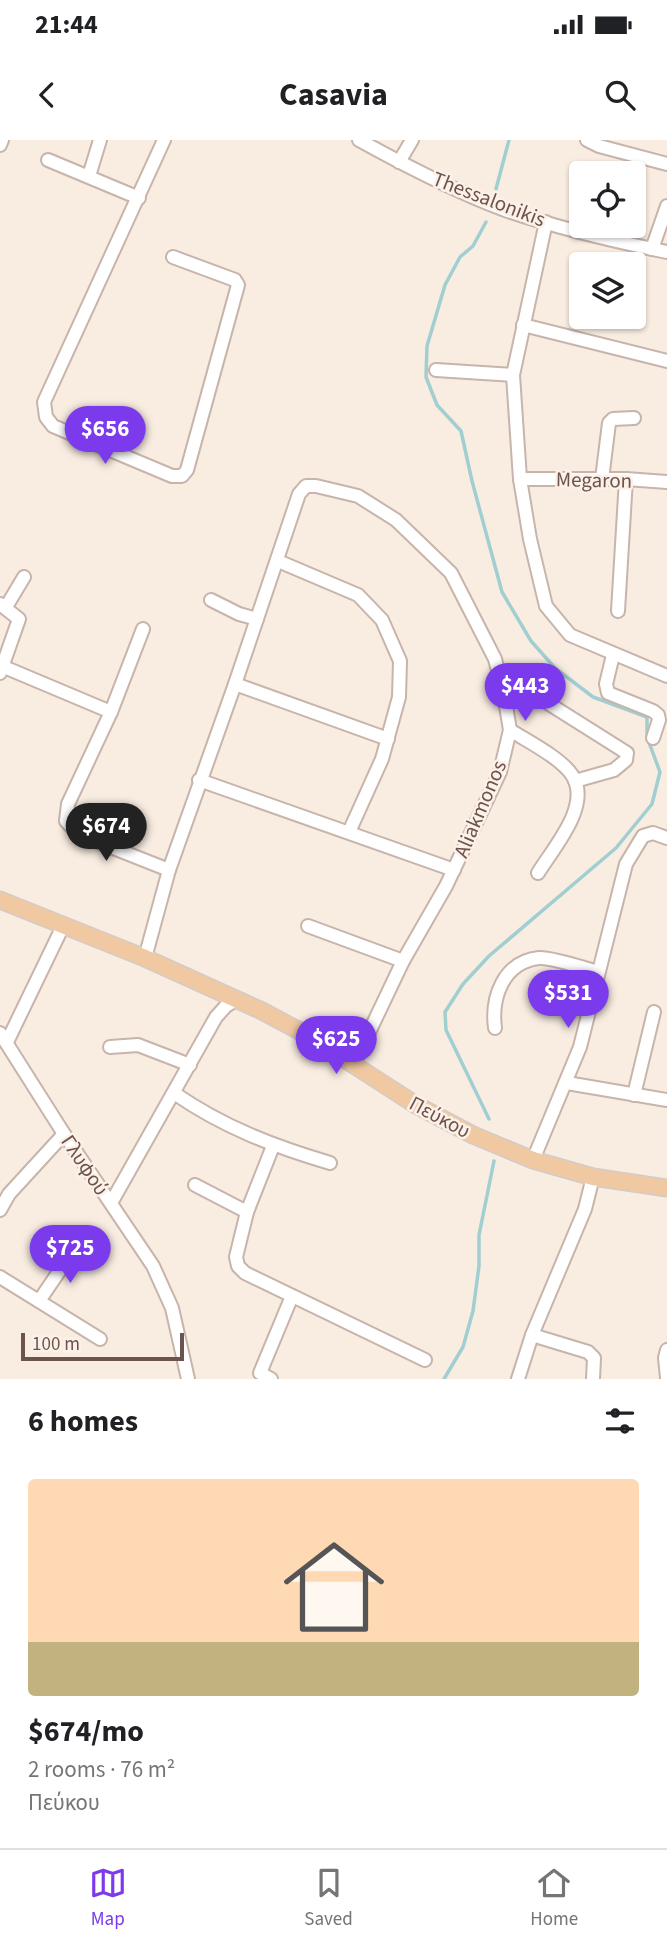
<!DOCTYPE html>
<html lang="en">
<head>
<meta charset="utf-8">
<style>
  :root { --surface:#fff; --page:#f2f2f2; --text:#202124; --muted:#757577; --line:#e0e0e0; --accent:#7c3aed }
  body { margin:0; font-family:"Source Sans 3",sans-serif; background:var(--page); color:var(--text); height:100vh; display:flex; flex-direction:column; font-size:26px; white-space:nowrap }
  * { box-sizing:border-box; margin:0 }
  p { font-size:23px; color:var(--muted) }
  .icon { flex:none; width:38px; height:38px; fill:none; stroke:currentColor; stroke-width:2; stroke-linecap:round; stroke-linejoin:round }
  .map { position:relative; height:1239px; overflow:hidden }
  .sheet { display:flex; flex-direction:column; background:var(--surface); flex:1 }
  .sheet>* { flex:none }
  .buttons { position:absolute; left:569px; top:21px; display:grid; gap:14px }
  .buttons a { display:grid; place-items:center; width:77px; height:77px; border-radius:7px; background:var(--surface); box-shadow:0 2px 5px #0004; font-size:35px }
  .scale { position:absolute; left:21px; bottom:18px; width:163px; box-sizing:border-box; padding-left:7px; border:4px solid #6d534c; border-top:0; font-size:19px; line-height:24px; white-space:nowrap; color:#6d534c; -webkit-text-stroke:5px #fcf1e8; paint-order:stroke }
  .price { position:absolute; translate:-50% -60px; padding:0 16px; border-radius:24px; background:var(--accent); color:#fff; font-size:23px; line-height:46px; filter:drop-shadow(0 2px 4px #0008) }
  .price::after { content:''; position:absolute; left:50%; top:42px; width:21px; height:16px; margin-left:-10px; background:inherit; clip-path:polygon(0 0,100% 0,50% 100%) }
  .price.on { background:#222; color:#fff }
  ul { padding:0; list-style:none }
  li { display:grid; align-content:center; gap:14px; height:371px; padding:0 28px }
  li span { display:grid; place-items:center; height:217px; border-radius:7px; color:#555 }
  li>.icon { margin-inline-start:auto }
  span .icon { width:126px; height:126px; fill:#fffc; stroke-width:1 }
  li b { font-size:30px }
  h2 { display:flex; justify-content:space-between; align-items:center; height:84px; padding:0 28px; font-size:30px }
  .status { display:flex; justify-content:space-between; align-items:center; height:49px; padding:0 35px; background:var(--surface); direction:ltr }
  .status svg { height:19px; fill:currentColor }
  header { display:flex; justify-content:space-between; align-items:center; height:91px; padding:0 28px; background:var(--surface); font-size:32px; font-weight:700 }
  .dock { display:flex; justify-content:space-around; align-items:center; height:98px; border-top:2px solid var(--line); background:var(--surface); font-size:19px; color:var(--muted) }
  .dock a { display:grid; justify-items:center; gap:4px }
  .dock .on { color:var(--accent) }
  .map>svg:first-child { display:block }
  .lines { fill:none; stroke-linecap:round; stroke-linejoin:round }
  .stream { stroke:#a1ced0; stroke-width:3.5 }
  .minor-casing { stroke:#c7b4ab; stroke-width:16 }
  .major-casing { stroke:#d3cbc9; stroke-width:19 }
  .minor { stroke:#fff; stroke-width:12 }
  .major { stroke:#f0c9a2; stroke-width:16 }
  .labels { text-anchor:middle; stroke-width:5; stroke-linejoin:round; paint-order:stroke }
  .street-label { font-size:21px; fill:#6d534c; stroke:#fcf1e8 }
</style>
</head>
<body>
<div class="status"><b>21:44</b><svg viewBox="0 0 49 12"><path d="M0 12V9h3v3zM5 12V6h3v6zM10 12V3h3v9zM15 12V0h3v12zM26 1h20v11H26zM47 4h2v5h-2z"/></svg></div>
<header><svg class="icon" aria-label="back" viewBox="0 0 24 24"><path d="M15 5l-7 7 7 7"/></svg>Casavia<svg class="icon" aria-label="search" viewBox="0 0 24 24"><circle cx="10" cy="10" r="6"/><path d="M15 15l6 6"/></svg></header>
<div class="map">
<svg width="667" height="1239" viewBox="0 0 667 1239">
  <rect width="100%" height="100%" fill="#f9ede2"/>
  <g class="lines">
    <g class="stream">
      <path d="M496,49L509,0"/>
      <path d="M486,82L473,106L460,117L445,145L427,206L426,237L437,265L461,291L472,341L502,452L531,501L555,528L593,557L647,577V597L660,632L652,664L616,708L489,816L463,844L445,872L446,890L489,979"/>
      <path d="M444,1239L463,1207L473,1171L479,1126V1095L494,1021"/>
    </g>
    <g class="minor-casing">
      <g id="minor">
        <path d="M164,0L44,262L46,277L53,286L172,336H182L187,330L238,145L235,140L173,117"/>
        <path d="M359,0C406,26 454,51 505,70C557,88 613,101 667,112"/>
        <path d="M587,0L599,6L667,24"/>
        <path d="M0,5L2,0"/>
        <path d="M48,20L139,58"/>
        <path d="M399,22L412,0"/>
        <path d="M89,36L100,0"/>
        <path d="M546,82L513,235L520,339L530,399L546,466L570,495L667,536"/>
        <path d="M652,109L667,66"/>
        <path d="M523,185L667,221"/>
        <path d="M436,230L513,235"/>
        <path d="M520,339H626L667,342"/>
        <path d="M602,339L609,283L613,279L634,278"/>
        <path d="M278,421L358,455L382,480L400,521L399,557L382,619L349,692"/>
        <path d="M211,460L239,474L257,479"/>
        <path d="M0,464L19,479L0,533"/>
        <path d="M6,467L24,437"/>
        <path d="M618,471L626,339"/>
        <path d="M143,489L111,572L68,664L66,681L78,694L169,730"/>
        <path d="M613,515L606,544L608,553L653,571L658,575L659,580L653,598"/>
        <path d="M4,527L111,572"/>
        <path d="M235,544L388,599"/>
        <path d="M535,555L627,613L626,620L614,630L575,641"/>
        <path d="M510,590C527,601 561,618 572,635C592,665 554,707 538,733"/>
        <path d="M199,640L454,730"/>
        <path d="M308,786L403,821"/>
        <path d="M145,818L169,730L235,544L299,354L306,346H316L358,356L396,380L451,433L495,519L504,554L510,590L500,632L446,746L403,821L353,926"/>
        <path d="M495,888C491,858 503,822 539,818C551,817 584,828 598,832"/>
        <path d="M0,893L64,994L153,1126L172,1168L188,1239"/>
        <path d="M7,902L63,786"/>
        <path d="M110,907L138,905L190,925"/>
        <path d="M567,943L667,960"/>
        <path d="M174,953C223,987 273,1006 330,1023"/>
        <path d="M634,955L654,872"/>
        <path d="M273,1006L247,1072L236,1117L238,1126L245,1133L425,1220"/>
        <path d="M533,1020L580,907L626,724L643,696L653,693L667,698"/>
        <path d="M195,1045L247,1072"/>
        <path d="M111,1063L216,877L226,866L237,859"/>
        <path d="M0,1070L9,1054L64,994"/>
        <path d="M0,1137L100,1199"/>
        <path d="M39,1161L73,1111"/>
        <path d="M532,1195L585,1069L593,1037"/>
        <path d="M667,1210L665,1218L667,1238"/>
        <path d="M271,1239L260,1233L292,1156"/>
        <path d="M518,1239L532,1195L588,1212L594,1218L593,1239"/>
      </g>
    </g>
    <g class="major-casing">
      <path id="major" d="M0,760L145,818L262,871L309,896L416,965L473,995L533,1020L593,1037L667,1048"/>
    </g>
    <use href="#minor" class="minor"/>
    <use href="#major" class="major"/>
  </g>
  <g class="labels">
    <g class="street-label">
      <text transform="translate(489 59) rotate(21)" y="7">Thessalonikis</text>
      <text transform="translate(594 340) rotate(1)" y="7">Megaron</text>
      <text transform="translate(480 669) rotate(-67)" y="7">Aliakmonos</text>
      <text transform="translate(440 977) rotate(28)" y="7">Πεύκου</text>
      <text transform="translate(85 1025) rotate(56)" y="7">Γλυφού</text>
    </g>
  </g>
</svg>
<div class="buttons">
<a><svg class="icon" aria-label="locate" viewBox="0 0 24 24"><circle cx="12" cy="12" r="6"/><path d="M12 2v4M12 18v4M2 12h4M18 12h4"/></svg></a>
<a><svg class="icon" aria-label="layers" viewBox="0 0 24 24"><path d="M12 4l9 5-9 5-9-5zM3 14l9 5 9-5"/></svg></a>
</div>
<div class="scale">100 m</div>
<b class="price" style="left:105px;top:326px">$656</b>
<b class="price" style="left:525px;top:583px">$443</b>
<b class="price on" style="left:106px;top:723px">$674</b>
<b class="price" style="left:568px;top:890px">$531</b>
<b class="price" style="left:336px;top:936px">$625</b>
<b class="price" style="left:70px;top:1145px">$725</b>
</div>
<section class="sheet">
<h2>6 homes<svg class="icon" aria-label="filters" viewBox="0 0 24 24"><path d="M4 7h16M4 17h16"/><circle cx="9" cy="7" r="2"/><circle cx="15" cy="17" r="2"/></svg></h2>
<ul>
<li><span style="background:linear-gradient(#ffd9b3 75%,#c2b280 0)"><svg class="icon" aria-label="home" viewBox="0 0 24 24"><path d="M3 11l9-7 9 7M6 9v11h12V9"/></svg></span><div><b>$674/mo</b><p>2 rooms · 76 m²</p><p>Πεύκου</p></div></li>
</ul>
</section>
<nav class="dock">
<a class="on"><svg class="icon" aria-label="map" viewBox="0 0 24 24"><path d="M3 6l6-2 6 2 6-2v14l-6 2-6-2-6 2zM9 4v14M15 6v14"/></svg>Map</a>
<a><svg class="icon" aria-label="saved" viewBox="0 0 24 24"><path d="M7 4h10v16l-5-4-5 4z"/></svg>Saved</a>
<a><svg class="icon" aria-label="home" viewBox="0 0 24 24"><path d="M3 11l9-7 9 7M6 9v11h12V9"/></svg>Home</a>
</nav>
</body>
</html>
